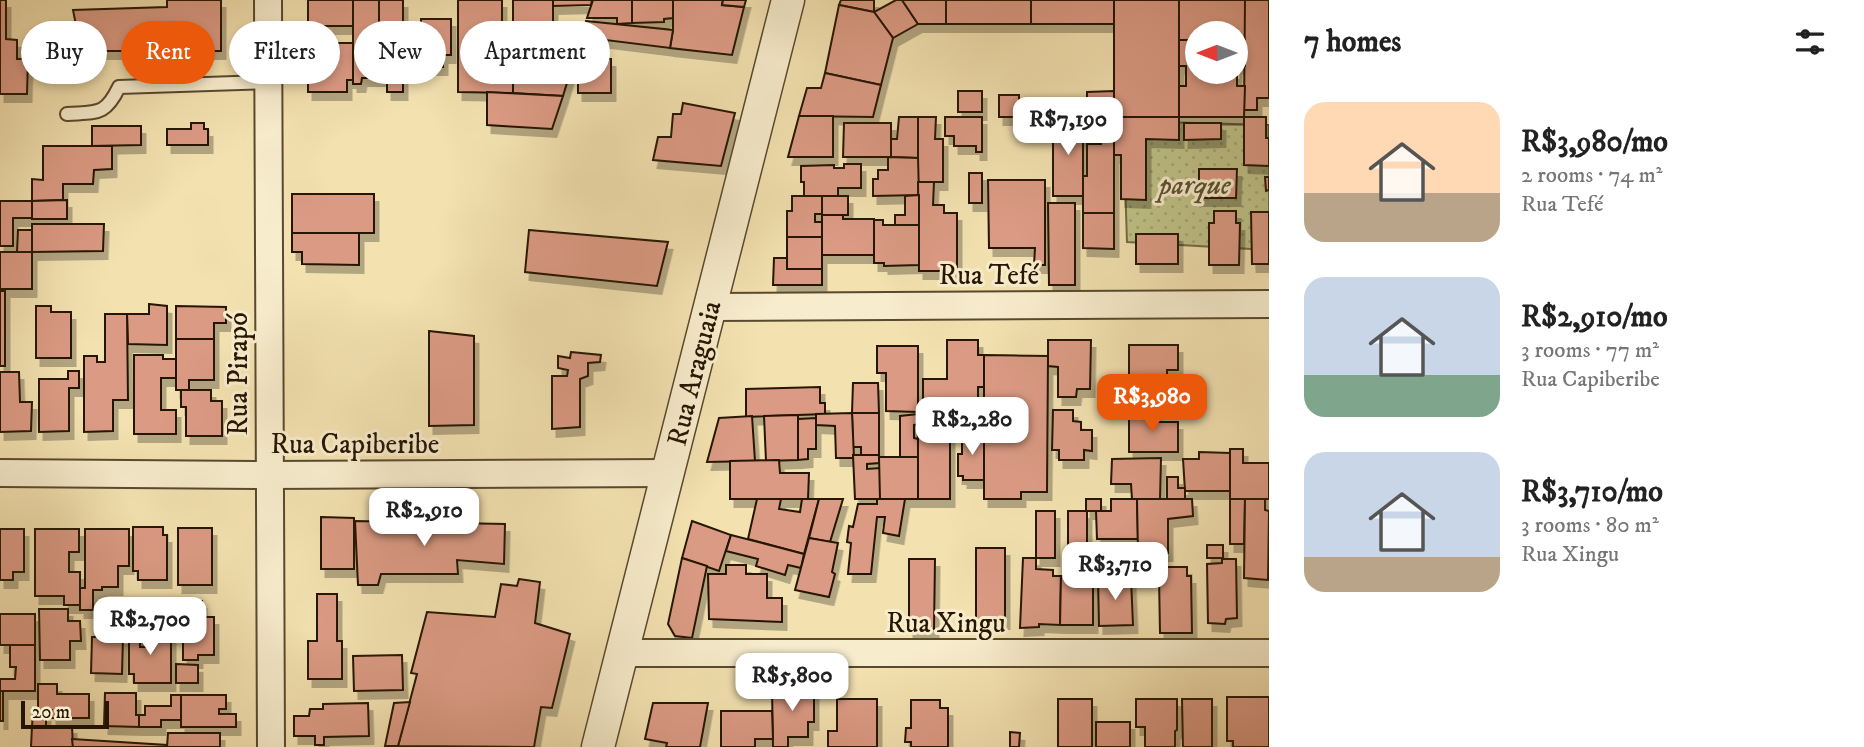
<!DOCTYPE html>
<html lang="en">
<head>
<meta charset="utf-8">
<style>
  :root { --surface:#fff; --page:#f6f6f6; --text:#222; --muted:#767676; --accent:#ea580c }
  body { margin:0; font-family:"IM FELL DW Pica",serif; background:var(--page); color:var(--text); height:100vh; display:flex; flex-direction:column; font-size:26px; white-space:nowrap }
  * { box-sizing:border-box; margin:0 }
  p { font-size:23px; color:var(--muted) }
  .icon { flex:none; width:38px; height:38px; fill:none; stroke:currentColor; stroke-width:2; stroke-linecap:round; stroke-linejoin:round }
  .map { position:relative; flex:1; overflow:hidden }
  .drawer { display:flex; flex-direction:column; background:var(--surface); width:595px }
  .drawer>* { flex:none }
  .top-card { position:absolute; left:21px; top:21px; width:665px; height:63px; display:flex; gap:14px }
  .needle { width:46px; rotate:270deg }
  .fabs { position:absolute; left:1185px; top:21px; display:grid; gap:14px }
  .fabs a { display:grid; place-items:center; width:63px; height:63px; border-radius:50%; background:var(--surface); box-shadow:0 4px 10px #0003; font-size:35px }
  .scale { position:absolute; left:21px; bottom:18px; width:88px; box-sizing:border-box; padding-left:7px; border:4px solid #261602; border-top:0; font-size:19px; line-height:24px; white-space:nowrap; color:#261602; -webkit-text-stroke:5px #f7eccc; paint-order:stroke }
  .price { position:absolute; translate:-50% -60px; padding:0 16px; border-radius:14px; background:#fff; color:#222; font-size:23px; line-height:46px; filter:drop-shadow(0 2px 4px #0008) }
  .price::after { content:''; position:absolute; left:50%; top:42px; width:21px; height:16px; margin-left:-10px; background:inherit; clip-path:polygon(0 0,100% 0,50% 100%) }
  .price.active { background:var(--accent); color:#fff }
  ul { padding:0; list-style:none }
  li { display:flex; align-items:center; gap:21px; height:175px; padding:0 35px }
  li span { display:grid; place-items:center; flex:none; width:196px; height:140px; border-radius:21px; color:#555 }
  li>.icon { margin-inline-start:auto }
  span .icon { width:84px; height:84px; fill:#fffc; stroke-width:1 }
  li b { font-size:30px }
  h2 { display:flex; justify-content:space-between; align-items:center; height:84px; padding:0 35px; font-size:30px }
  .tag { padding:0 24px; border-radius:32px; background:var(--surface); box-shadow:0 4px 10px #0003; font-size:24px; line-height:63px }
  .tag.active { background:var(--accent); color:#fff }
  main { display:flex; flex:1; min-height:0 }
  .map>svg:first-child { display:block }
  .grass { fill:url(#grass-dots); stroke:#726c45; stroke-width:2 }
  .building { fill:#db9a84; stroke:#261602; stroke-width:2; filter:url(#shadow) }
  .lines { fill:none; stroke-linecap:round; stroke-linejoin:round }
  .service-casing { stroke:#59492e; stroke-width:16 }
  .minor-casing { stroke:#59492e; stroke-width:30 }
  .tertiary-casing { stroke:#59492e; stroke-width:35 }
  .service { stroke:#f7eccc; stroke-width:12 }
  .minor { stroke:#f7eccc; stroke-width:26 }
  .tertiary { stroke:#f7eccc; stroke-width:32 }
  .labels { text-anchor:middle; stroke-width:6; stroke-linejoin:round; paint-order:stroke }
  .park-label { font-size:28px; font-style:italic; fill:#5c5231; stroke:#f7eccc }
  .street-label { font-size:28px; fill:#261602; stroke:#f7eccc }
</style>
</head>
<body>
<main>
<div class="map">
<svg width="1269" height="747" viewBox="0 0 1269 747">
  <defs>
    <pattern id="grass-dots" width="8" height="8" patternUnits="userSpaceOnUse" patternTransform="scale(1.75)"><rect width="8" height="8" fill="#bfc288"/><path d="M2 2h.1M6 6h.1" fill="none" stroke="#a4a674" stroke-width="1.8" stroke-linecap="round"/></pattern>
    <filter id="shadow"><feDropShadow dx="4.5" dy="8" stdDeviation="0" flood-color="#0004"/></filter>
  </defs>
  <rect width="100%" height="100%" fill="#f3e1b0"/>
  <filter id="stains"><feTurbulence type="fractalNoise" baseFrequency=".00286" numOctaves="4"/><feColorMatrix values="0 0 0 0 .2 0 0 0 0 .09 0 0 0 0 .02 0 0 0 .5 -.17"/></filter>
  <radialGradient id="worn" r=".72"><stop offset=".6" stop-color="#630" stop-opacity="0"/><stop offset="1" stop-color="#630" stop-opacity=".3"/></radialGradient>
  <path class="grass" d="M1123,121L1269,125V250L1127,242Z"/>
  <g class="building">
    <path d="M0,0H6V39L17,40V59H28L27,94H0Z"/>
    <path d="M167,0H221V51H81L73,10L167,7Z"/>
    <rect x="308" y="0" width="45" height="26"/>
    <path d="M353,0H379V78H362L361,84H353Z"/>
    <path d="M379,0H403V92H387V78H379Z"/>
    <path d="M458,0H502V51H513V93L458,92Z"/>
    <path d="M513,0H553V51L577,50L563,96L513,93Z"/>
    <path d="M553,0H592L591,5L553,6Z"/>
    <path d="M593,0H632V23L617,24V18H587Z"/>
    <path d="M632,0H673V18L664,19V22L632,23Z"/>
    <path d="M673,0H723L722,5L744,7L732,55L670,48L673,30Z"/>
    <path d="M723,0H746L744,7L722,5Z"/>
    <path d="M841,0H874V12L839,5Z"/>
    <path d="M896,0H902L918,24L893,38L874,12Z"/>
    <path d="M902,0H946V24H918Z"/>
    <rect x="946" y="0" width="85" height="24"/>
    <rect x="1031" y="0" width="83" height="24"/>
    <rect x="1114" y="0" width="65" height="117"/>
    <path d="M1179,0H1245V40H1236V33H1197V40H1179Z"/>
    <path d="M1245,0H1269V98H1257V110H1244Z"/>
    <path d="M839,5L874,12L893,38L881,85L825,73Z"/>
    <path d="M421,19H451V55H443V67H424L423,54H409V28H421Z"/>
    <path d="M586,21L673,30L670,48L581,37Z"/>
    <path d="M1179,40H1197V72H1236V40H1245V66H1237V86H1245L1244,117H1179V86H1186V66H1179Z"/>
    <path d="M308,43H353V80H347V92H308Z"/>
    <rect x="578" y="59" width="33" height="34"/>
    <path d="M825,73L881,85L873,117L799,116L807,88H821Z"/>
    <rect x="958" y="91" width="24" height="21"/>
    <path d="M1114,91V117H1087V92Z"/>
    <path d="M487,92L563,96L552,129L487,125Z"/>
    <rect x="999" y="95" width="20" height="22"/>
    <path d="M683,103L735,113L721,166L653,160L658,137H671L673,114H681Z"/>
    <path d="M799,116H833V157H788Z"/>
    <path d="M899,117H918V158L891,157V139H897Z"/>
    <path d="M918,117H936L935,139H943V182H918Z"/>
    <path d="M945,117H982V152H976V146H954V136H945Z"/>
    <path d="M1059,117H1083V196H1053V127H1059Z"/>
    <rect x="1083" y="117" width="31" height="19"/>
    <path d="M1114,117H1179V140L1146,139V200L1121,199V155H1114Z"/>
    <path d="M1244,117H1266V138H1269V166L1244,165Z"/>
    <path d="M191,123H204V129H208V145H167V129H191Z"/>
    <path d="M844,123H891V157H843Z"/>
    <path d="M1184,123H1221V139L1184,140Z"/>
    <path d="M92,126H141V145L92,146Z"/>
    <path d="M1101,136H1114V213H1083V176H1087V144H1101Z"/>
    <path d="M43,146H112V169L94,170L93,184H63V200L32,201V179L43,180Z"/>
    <path d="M888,157L918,158L919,195L873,196V179H878V170H888Z"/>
    <path d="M844,164H861V188H838V196H804V182H801V166L834,165V168H844Z"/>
    <path d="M1199,169H1237L1236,198H1199Z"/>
    <rect x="969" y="173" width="13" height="30"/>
    <path d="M1265,177H1269V190L1266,191Z"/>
    <path d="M988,180H1045V265H1034L1035,248H989Z"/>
    <path d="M918,182H934L933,205H944V213H957V271H919Z"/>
    <rect x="292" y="194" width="82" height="39"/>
    <path d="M919,195V225H895V215H905V196Z"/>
    <path d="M792,196H822V214H815V222H822V237H787V211H792Z"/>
    <rect x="822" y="196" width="26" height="19"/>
    <path d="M67,200V219H32V201Z"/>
    <path d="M0,201H32V218H13V246H0Z"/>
    <path d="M1048,203H1075V285H1049Z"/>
    <path d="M1214,211H1236V223H1240L1239,265H1209V223H1214Z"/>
    <path d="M1251,212H1269V264H1252Z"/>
    <path d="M1083,213H1114V249L1083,248Z"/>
    <path d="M822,215H843V219H874V255H822Z"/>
    <path d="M874,220H883V225H919V265L884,266V263H874Z"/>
    <path d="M32,224H104L103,251L32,252Z"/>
    <path d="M18,230H32V252H17Z"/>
    <path d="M529,230L668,242L657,286L525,272Z"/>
    <path d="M292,233H359V265L302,264V252H292Z"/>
    <rect x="1136" y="234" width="42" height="30"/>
    <rect x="787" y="237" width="35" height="32"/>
    <rect x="0" y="252" width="32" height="37"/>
    <path d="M774,258H787V269H822V285H773Z"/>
    <rect x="0" y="291" width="5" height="75"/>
    <path d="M149,304L167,306V345L128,344L127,314H149Z"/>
    <path d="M36,306H51V312H71V358H36Z"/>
    <path d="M176,306L226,307V323H214V339H176Z"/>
    <path d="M105,314H127L128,400H113V431L84,432V356H97V362H105Z"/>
    <path d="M429,331L474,336V425L429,426Z"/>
    <path d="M176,339H214V380H189V390H176Z"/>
    <path d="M947,340H978V355H984V387H978V411H955V417H923V379H947Z"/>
    <path d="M1048,340H1091L1090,389H1077L1076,397H1058V367L1048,366Z"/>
    <path d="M1129,345H1178V370H1167V402H1155V412H1129Z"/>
    <path d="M877,346H918V412L886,411V373H877Z"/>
    <path d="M571,352L601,355L600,362L588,363V376L580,379V427L552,429V376H567L568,370L558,368V356L570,358Z"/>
    <path d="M134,355H163V359H176V378H161V410H176V434H134Z"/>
    <path d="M984,355L1048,356L1047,492H1021V499H984Z"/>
    <path d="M68,371H79V388H69V431L39,432V379H68Z"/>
    <path d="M0,372H19L20,402H32L31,431L0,432Z"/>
    <path d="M853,383H878L879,413H852Z"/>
    <path d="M820,387V403H825V414L746,417V389Z"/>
    <path d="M181,390H211V401H222V436H186V407H181Z"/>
    <path d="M1053,410H1073V421L1081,422V430H1092V451L1084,450V460H1059V450H1052Z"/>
    <path d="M1129,412H1155V422H1178V452H1129Z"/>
    <path d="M852,413H879V455H861V447H853Z"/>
    <path d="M852,413L854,458H836L835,426L816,425V414Z"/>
    <path d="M918,414V424L914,425V438L918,439V457H900V416Z"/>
    <path d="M798,415V460L766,461L764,416Z"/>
    <path d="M752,416L755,461L707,462L719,418Z"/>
    <path d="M816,418V449H808V459L798,460V419Z"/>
    <path d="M962,432H984V480H963V476H958V454H962Z"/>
    <rect x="918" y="435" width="32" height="64"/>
    <path d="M1230,449H1243V463H1269V499H1230Z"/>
    <path d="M1199,452L1230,453V491H1185L1183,459H1199Z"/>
    <path d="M853,455H879L880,463L867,464V469L880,468V499H855Z"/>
    <path d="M879,457H918V499H880Z"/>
    <path d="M1161,458L1160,499H1132L1131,484H1111L1112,459Z"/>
    <path d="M779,460L780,473H809L808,499H730V461Z"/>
    <path d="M1167,477H1178V488H1185V499H1167Z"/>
    <path d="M757,499H781L779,509L800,512L802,499H819L804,554L748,539Z"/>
    <path d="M819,499H843L830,542L809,538Z"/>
    <path d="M877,499H905L899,536L883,533L885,517H877L871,574H848L851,543L847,542L849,526L853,527L858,504H877Z"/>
    <rect x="1086" y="499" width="15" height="12"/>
    <path d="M1111,499H1137L1138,539H1097L1096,511H1111Z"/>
    <path d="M1137,499H1192L1193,516L1168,519V553H1138Z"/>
    <path d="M1230,499H1245L1244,544H1230Z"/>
    <path d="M1245,499H1265V510L1269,511L1268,580L1244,578Z"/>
    <rect x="1036" y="511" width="19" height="47"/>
    <rect x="1068" y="511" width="19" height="47"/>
    <path d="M321,517L354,518V569H321Z"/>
    <path d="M355,521L505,524L504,564L457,560L458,574H381L378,585H358Z"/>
    <path d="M692,521L731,535L719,571L682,558Z"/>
    <path d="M133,527H163V535H167V580H138V571H133Z"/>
    <rect x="178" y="528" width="34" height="57"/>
    <path d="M0,529H24V572H13V580H0Z"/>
    <path d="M35,529H79V552H69V572H80V605H64V596H35Z"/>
    <path d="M85,529H129V566H118V587H102V590H93V610H80V588H85Z"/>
    <path d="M731,535L804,554L801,568L788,565L785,575L756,566L758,559L726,551Z"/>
    <path d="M809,538L838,543L832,572L835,574L829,597L795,590Z"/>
    <rect x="1207" y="545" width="16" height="13"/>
    <rect x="976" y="548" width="29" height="73"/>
    <path d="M682,558L707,566L692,638L675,636L668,624Z"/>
    <path d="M1023,558H1036V569L1053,570V576H1061L1060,625L1039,624V627L1020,628Z"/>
    <path d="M909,559H935L934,629H909Z"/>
    <path d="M1222,559H1236L1237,618L1226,619L1225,624L1208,623L1207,564L1222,563Z"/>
    <path d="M726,565H746V574H767V598H782V622L709,619L708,574H726Z"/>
    <path d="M1166,567H1187V576H1191L1192,633H1160L1159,576H1166Z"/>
    <path d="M1061,576H1093V625H1060Z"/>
    <path d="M1131,578L1133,625L1099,626L1098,579Z"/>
    <path d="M519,579L540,582L535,623L570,634L552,708L541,707L534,747L398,746L417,674L411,673L427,612L495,617L501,584L517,586Z"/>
    <path d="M317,594H337V641H342V679H308V641H317Z"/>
    <rect x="129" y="598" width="21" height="27"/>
    <path d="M175,601H202V617H214V655H198V660H183V621H176Z"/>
    <path d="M39,609H68V621H80L81,641H70V660H40Z"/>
    <rect x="0" y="614" width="35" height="31"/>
    <path d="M129,625H140V647H147V633H171V683H134V674H129Z"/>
    <path d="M92,637H123L122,674L91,673Z"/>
    <path d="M10,645H35V691H0V679H15L16,667H10Z"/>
    <path d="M402,655L403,690L354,691L353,656Z"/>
    <path d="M176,664L198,665V683H176Z"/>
    <path d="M38,684H57V694H89V718H52V710H38Z"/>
    <path d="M772,687H814V722H808V737H788V747H773Z"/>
    <rect x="0" y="691" width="3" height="30"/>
    <path d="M105,693H136V715H139V727L104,726Z"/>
    <path d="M171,695H181V720H161V727H139V715H145V706H171Z"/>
    <path d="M181,695H226V709H219V714H236V727H181Z"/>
    <path d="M1227,697H1269V747H1233V741H1227Z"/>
    <path d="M837,699H877V747H828V731H837Z"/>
    <rect x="1058" y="699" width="34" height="48"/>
    <path d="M1136,699H1177V730L1175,731V747H1145V727H1136Z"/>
    <path d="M1182,699H1212V747H1183Z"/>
    <path d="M911,700H940V708H948V747H911V742H905L906,728H911Z"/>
    <path d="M410,702L398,746H385L394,703Z"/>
    <path d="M368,703L369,736L324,737V745H315V736H294V716H309L310,709H323V704Z"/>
    <path d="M653,703H708L700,747H666L667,743L645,739Z"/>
    <path d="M721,711H772L773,739H755V747H721Z"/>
    <path d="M33,714H46V726H32Z"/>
    <rect x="1096" y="722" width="34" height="25"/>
    <path d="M32,726H72L73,747H31Z"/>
    <path d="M1010,732L1020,733L1019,747H1010Z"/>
    <path d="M168,733H220V747H167Z"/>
    <path d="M72,739L167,745V747H73Z"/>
  </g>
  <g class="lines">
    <g class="service-casing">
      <path id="service" d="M67,114C97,112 105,116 119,87L267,82"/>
    </g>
    <g class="minor-casing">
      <g id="minor">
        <path d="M268,0L271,747"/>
        <path d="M710,307L1269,304"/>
        <path d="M0,473L269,475L668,473"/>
        <path d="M622,653H1269"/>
      </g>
    </g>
    <g class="tertiary-casing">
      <path id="tertiary" d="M598,747L788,0"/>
    </g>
    <use href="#service" class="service"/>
    <use href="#minor" class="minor"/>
    <use href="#tertiary" class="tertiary"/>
  </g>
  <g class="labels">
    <g class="park-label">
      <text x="1195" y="194">parque</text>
    </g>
    <g class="street-label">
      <text x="989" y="284">Rua Tefé</text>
      <text transform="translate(693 373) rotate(-76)" y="10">Rua Araguaia</text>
      <text transform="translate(237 374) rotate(-90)" y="10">Rua Pirapó</text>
      <text x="355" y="453">Rua Capiberibe</text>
      <text x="946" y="632">Rua Xingu</text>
    </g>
  </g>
  <rect width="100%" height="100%" filter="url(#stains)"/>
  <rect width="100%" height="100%" fill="url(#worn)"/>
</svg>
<div class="fabs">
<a><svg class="needle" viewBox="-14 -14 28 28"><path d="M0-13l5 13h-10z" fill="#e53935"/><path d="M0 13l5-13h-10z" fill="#767676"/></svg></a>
</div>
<div class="scale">20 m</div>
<b class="price" style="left:1068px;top:157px">R$7,190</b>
<b class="price active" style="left:1152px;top:434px">R$3,980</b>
<b class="price" style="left:972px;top:457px">R$2,280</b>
<b class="price" style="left:424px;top:548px">R$2,910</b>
<b class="price" style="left:1115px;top:602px">R$3,710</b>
<b class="price" style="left:150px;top:657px">R$2,700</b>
<b class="price" style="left:792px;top:713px">R$5,800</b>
<div class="top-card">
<a class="tag">Buy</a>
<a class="tag active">Rent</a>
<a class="tag">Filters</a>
<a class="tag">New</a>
<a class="tag">Apartment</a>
</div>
</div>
<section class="drawer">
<h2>7 homes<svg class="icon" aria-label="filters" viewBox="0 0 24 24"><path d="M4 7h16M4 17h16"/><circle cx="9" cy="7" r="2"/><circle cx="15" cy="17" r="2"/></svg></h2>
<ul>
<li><span style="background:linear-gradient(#ffd9b3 65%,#b9a48a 0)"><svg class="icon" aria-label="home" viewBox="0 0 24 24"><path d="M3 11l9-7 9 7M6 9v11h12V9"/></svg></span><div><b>R$3,980/mo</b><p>2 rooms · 74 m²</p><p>Rua Tefé</p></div></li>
<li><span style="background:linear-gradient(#c9d6e8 70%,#7fa58c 0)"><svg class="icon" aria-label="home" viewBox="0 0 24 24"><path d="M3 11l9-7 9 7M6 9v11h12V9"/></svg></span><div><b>R$2,910/mo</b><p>3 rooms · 77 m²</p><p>Rua Capiberibe</p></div></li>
<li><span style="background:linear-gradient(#c9d6e8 75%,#b9a48a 0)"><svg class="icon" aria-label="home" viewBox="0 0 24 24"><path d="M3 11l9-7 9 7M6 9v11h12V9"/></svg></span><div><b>R$3,710/mo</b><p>3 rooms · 80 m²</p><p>Rua Xingu</p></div></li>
</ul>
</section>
</main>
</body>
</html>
